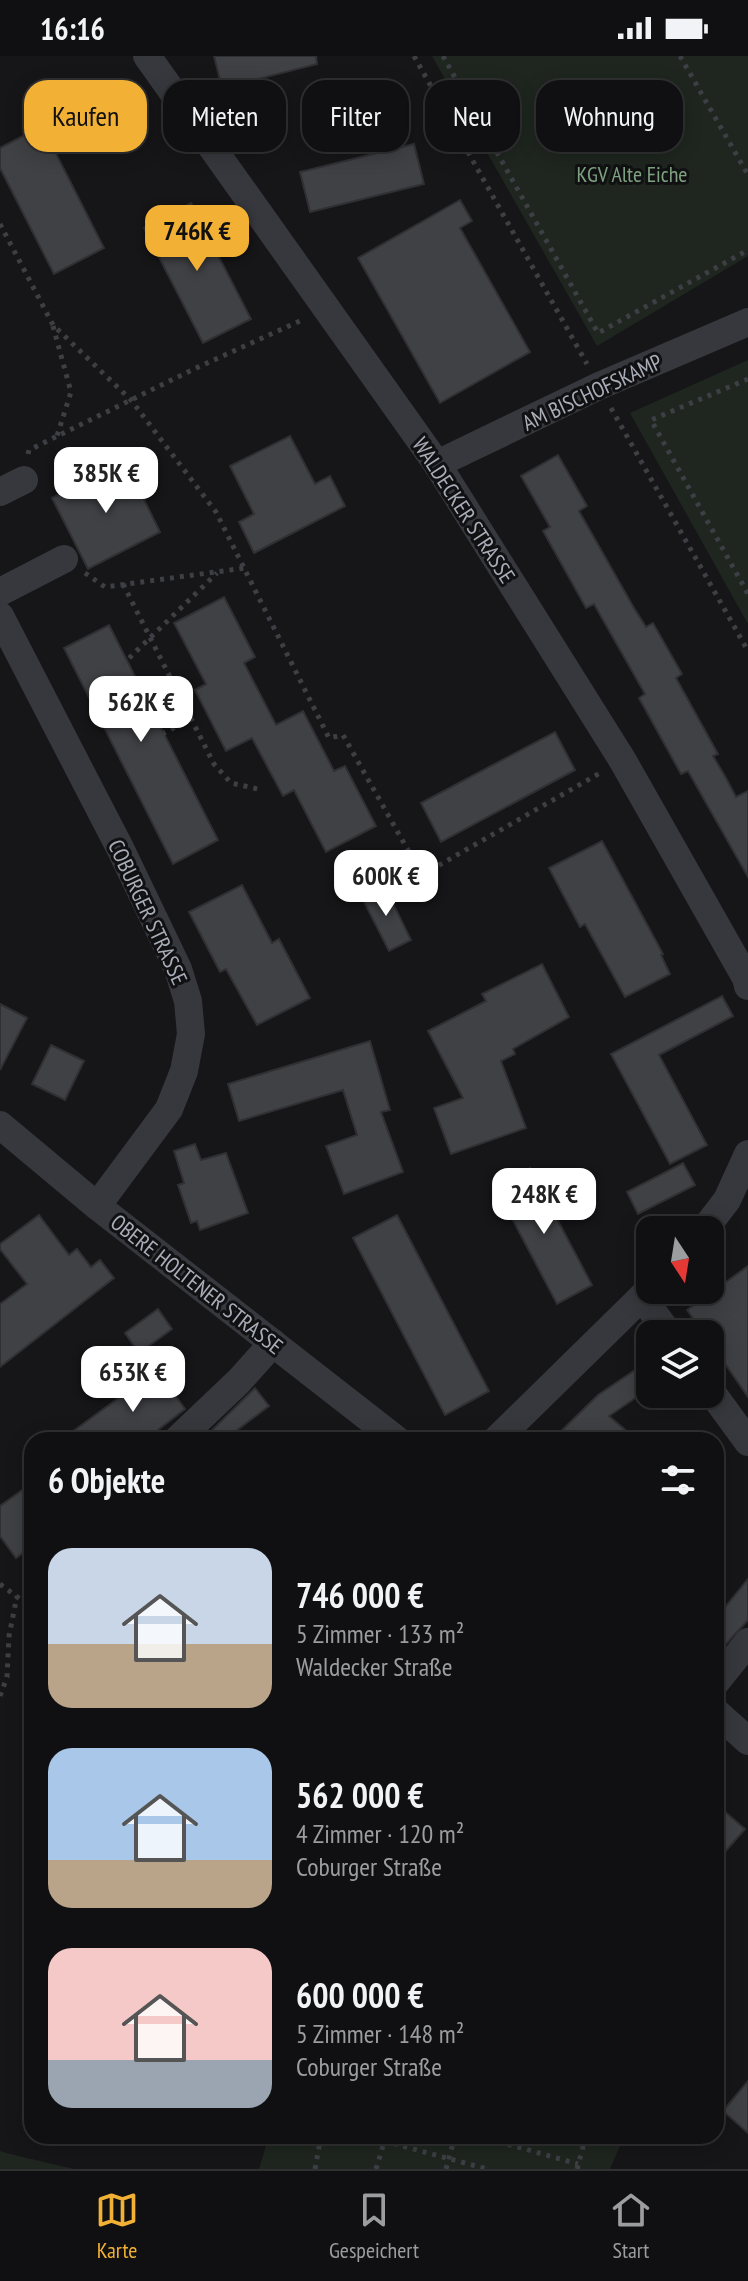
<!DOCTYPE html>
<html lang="de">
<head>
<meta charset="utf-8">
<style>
  :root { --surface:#101012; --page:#19191b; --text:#f1f3f6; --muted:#9c9d9f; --line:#303032; --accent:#f2b134 }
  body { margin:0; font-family:"PT Sans Narrow",sans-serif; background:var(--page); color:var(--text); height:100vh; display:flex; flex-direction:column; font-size:30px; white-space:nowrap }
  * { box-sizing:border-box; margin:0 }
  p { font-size:26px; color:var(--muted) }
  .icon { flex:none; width:44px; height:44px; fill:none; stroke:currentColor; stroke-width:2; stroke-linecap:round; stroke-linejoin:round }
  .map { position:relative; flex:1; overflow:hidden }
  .panel { position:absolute; left:24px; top:1376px; width:700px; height:712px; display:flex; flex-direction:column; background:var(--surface); border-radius:24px; box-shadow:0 4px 20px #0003,0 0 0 2px var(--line) }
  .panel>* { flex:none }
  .guide { position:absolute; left:24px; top:24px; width:700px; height:72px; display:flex; gap:16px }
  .needle { width:52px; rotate:168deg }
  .tools { position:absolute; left:636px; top:1160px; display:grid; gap:16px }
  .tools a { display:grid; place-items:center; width:88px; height:88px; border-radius:16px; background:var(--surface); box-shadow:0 4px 20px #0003,0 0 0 2px var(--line); font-size:40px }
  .price { position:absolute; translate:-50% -68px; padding:0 18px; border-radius:16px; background:#fff; color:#222; font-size:26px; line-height:52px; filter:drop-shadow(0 2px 4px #0008) }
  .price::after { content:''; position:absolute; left:50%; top:48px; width:24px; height:18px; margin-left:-12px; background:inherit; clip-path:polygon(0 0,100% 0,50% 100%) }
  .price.current { background:var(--accent); color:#111 }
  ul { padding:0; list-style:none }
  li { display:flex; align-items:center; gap:24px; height:200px; padding:0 24px }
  li span { display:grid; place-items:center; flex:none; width:224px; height:160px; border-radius:24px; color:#555 }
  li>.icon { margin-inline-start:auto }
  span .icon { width:96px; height:96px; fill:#fffc; stroke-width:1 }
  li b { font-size:34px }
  h2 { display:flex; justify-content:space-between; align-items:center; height:96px; padding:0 24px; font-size:34px }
  .pill { padding:0 28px; border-radius:24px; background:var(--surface); box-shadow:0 4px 20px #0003,0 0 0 2px var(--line); font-size:28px; line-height:72px }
  .pill.current { background:var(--accent); color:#111 }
  .status { display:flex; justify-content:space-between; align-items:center; height:56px; padding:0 40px; background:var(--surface); direction:ltr }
  .status svg { height:22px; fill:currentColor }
  .tabs { display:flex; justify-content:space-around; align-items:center; height:112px; border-top:2px solid var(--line); background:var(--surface); font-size:22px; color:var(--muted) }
  .tabs a { display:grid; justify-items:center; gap:4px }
  .tabs .current { color:var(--accent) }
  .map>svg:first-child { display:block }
  .green { fill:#1e261f }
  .building { fill:#404145; stroke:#303034; stroke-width:2 }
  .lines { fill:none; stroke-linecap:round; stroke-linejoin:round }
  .path { stroke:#3d3f44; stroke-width:5; stroke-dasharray:4 6; stroke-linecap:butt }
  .minor { stroke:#37383d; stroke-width:28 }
  .labels { text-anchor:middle; stroke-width:6; stroke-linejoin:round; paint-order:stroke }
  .park-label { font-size:22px; fill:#7fa381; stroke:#111113 }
  .street-label { font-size:22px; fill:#a8adb8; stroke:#111113 }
</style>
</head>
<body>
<div class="status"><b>16:16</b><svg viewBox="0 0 49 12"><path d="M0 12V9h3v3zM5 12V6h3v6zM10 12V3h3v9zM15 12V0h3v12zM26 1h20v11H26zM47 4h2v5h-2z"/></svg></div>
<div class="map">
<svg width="748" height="2113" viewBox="0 0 748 2113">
  <rect width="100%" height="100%" fill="#161618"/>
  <g class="green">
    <path d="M432,0H748V200L597,290Z"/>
    <path d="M748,304V568L630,357Z"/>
    <path d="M269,2080H624L610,2113H259Z"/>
    <path d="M0,2095L6,2097L74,2113H0Z"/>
  </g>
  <g class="building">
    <path d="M214,0H316L317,8L222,32Z"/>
    <path d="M42,70L104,192L54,218L0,112V92Z"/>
    <path d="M414,88L424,128L310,156L300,116Z"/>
    <path d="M460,144L472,165L460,172L530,296L440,347L358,202Z"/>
    <path d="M191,147L251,263L203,287L144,172Z"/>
    <path d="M290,380L315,428L330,420L345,450L254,497L239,466L254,458L230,410Z"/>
    <path d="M558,399L587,450L579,455L634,552L646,571L653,567L682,618L676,622L718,698L713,700L726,722L736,741L748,735V821L688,715L681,718L639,642L645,638L594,548L586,552L543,475L550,471L521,420Z"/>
    <path d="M125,405L160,476L88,513L52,442Z"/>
    <path d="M224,541L255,601L244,607L276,669L303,655L334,715L345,710L376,770L326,796L294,734L283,740L252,682L226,695L195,634L206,628L174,567Z"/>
    <path d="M109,569L218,784L173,808L64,592Z"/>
    <path d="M555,676L575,714L441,786L421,747Z"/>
    <path d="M602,785L663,898L661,899L670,918L625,941L585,868L580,871L549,812Z"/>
    <path d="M242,829L272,887L279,883L310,942L257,969L226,913L220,916L189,856Z"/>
    <path d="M384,829L411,884L389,895L361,840Z"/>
    <path d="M542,908L569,961L513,993L515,998L501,1005L526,1072L451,1098L434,1052L463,1042L428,975L486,945L482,938Z"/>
    <path d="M722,940L733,960L659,999L707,1089L670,1108L611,998Z"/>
    <path d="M0,948L27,962L0,1014Z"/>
    <path d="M370,985L390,1054L381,1056L403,1116L344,1138L326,1090L357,1079L343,1034L239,1065L228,1028Z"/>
    <path d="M51,989L84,1005L65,1044L32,1028Z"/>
    <path d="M195,1088L201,1104L226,1097L248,1157L200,1174L197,1165L191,1167L178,1129L184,1127L174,1095Z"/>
    <path d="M683,1107L695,1129L638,1158L627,1136Z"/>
    <path d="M530,1112L592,1229L557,1248L495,1130Z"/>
    <path d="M39,1159L69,1199L77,1193L91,1211L100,1204L114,1222L0,1311V1248L27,1228L0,1193V1188Z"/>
    <path d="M397,1159L489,1335L445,1359L353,1182Z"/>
    <path d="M748,1210V1341L710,1286V1278H704L687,1254Z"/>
    <path d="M158,1253L172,1273L139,1297L125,1277Z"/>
    <path d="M650,1304V1332L609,1360L637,1384H552L598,1339Z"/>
    <path d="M157,1314L185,1353L145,1384H61Z"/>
    <path d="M255,1332L269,1350L224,1384H202Z"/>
    <path d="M32,1427V1490L16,1502L0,1480V1450Z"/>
    <path d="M748,1523V1564L716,1599V1562Z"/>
    <path d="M716,1748L745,1773L716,1806Z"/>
    <path d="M748,2025V2077L723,2055Z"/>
  </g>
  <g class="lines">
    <g class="path">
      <path d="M414,0L587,308"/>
      <path d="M443,0L598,277L748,194"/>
      <path d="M680,0L748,119"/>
      <path d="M0,168L53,269L131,344L216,456L329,682L343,679L422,819L600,717"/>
      <path d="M53,270L71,336L57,380"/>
      <path d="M748,323L651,364L748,538"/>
      <path d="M611,352L748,595"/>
      <path d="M28,398L29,394L194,313L302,264"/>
      <path d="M85,517L105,531L245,512"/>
      <path d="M123,528L214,708L231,727L258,733"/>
      <path d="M122,609L217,517"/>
      <path d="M162,678L191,663"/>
      <path d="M0,1528L32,1552"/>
      <path d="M0,1640L7,1621L9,1580L17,1540"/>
      <path d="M479,2080L578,2108"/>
      <path d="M384,2085L487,2113"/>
      <path d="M315,2113L321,2080"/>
      <path d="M376,2113L386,2080"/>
      <path d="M446,2113L455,2080"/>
      <path d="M577,2113L586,2080"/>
    </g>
    <g class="minor">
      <path d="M147,0L437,408L623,705L746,922L748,930"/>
      <path d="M437,408L599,330L748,266"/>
      <path d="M0,436L24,424"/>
      <path d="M0,536L64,503"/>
      <path d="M0,560L121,794L178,913L188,945L191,978L184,1015L169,1053L97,1150"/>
      <path d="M0,1069L97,1150L397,1384"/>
      <path d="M704,1174L727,1144L748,1098"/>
      <path d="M642,1241L669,1278"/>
      <path d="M710,1334L748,1386"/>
      <path d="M177,1384L239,1325L273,1287"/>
      <path d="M496,1384L650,1233"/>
      <path d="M716,1626L748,1586"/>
      <path d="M716,1656L748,1685"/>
    </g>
  </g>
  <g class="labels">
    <g class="park-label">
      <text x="632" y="126">KGV Alte Eiche</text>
    </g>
    <g class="street-label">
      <text transform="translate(592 336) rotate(-25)" y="8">AM BISCHOFSKAMP</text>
      <text transform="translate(464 454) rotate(57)" y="8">WALDECKER STRASSE</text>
      <text transform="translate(148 856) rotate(65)" y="8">COBURGER STRASSE</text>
      <text transform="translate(197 1228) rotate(38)" y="8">OBERE HOLTENER STRASSE</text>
    </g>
  </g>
</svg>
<div class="tools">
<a><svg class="needle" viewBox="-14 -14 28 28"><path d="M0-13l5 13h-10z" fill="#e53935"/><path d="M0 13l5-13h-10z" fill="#9c9d9f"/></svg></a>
<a><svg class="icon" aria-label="layers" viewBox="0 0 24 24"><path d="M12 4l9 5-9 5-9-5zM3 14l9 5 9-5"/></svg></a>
</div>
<b class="price current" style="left:197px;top:217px">746K €</b>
<b class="price" style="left:106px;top:459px">385K €</b>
<b class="price" style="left:141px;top:688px">562K €</b>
<b class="price" style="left:386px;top:862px">600K €</b>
<b class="price" style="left:544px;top:1180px">248K €</b>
<b class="price" style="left:133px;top:1358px">653K €</b>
<div class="guide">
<a class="pill current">Kaufen</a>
<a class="pill">Mieten</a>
<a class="pill">Filter</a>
<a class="pill">Neu</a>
<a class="pill">Wohnung</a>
</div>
<section class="panel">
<h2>6 Objekte<svg class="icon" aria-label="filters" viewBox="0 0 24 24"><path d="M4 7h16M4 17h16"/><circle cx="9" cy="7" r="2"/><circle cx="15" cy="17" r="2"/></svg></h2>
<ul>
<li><span style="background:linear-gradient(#c9d6e8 60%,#b9a48a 0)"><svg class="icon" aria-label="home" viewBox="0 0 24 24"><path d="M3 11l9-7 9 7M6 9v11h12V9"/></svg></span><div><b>746 000 €</b><p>5 Zimmer · 133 m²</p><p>Waldecker Straße</p></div></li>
<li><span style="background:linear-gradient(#a9c7e8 70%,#b9a48a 0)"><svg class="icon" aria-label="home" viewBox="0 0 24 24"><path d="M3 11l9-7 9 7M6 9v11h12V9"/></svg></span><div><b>562 000 €</b><p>4 Zimmer · 120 m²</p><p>Coburger Straße</p></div></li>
<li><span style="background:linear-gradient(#f6c9c9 70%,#9aa5b1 0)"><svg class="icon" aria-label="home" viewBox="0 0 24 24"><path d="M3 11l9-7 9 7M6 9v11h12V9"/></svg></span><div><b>600 000 €</b><p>5 Zimmer · 148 m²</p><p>Coburger Straße</p></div></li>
</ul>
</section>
</div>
<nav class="tabs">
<a class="current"><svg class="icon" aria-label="map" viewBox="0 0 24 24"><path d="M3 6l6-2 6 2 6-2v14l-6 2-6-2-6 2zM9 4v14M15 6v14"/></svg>Karte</a>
<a><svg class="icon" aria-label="saved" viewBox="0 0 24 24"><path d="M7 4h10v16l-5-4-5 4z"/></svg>Gespeichert</a>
<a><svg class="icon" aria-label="home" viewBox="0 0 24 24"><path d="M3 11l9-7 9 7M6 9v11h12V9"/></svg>Start</a>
</nav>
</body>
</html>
